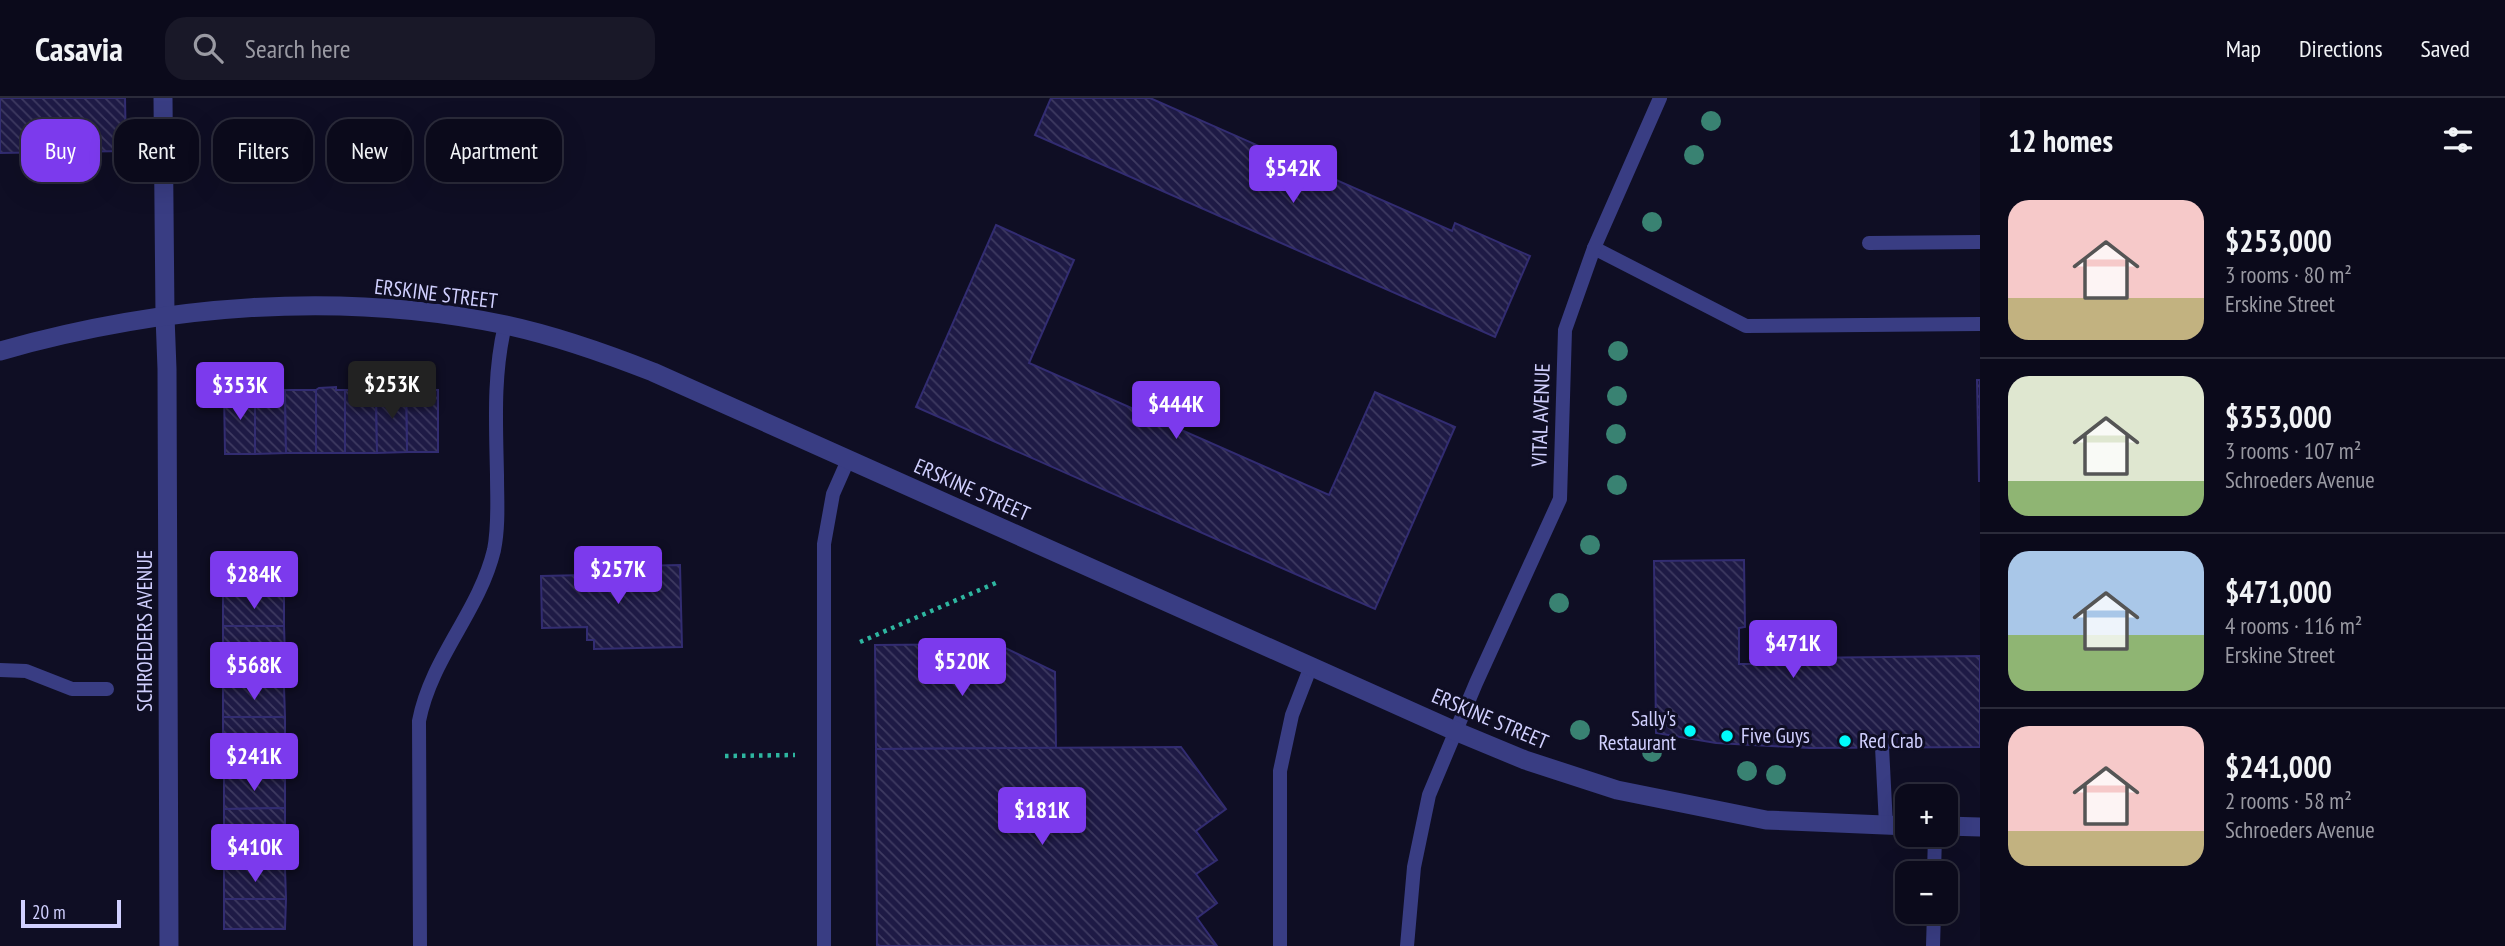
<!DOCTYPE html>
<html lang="en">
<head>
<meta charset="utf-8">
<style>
  :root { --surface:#0b0a1b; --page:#191828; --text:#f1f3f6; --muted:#9a9aa3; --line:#2b2b3a; --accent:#7c3aed }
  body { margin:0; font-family:"PT Sans Narrow",sans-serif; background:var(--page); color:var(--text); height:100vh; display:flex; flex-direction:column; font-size:26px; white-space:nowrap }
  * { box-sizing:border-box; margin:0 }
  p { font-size:23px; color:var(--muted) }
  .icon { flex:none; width:38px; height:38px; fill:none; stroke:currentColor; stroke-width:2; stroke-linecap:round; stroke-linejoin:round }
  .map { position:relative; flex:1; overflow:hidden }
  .panel { display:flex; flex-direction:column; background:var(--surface); width:525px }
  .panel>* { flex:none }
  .guide { position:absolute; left:21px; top:21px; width:665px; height:63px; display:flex; gap:14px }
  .fabs { position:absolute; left:1895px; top:686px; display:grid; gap:14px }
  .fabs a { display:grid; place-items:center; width:63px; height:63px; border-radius:14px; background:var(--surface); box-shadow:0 7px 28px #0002,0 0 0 2px var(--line); font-size:35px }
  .scale { position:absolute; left:21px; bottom:18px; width:100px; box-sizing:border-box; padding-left:7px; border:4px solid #d1d0ff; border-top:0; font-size:19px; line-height:24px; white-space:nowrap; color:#d1d0ff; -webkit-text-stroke:5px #0f0e24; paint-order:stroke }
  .price { position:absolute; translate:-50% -60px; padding:0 16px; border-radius:7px; background:var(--accent); color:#fff; font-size:23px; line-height:46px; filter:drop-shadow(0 2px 4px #0008) }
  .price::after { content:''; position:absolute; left:50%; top:42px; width:21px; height:16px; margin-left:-10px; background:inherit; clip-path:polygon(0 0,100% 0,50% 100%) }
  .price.on { background:#222; color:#fff }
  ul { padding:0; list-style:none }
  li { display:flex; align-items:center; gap:21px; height:175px; padding:0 28px }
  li+li { border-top:2px solid var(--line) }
  li span { display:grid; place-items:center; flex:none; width:196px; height:140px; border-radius:21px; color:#555 }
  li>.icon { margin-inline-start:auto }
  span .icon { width:84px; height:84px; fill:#fffc; stroke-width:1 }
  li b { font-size:30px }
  h2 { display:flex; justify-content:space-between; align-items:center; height:84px; padding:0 28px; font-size:30px }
  .pill { padding:0 24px; border-radius:21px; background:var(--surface); box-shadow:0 7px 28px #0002,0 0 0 2px var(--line); font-size:24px; line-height:63px }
  .pill.on { background:var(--accent); color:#fff }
  header { display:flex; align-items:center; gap:42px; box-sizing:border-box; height:98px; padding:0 35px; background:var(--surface); border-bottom:2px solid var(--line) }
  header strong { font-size:33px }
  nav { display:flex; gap:38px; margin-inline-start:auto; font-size:24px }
  .search { width:490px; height:63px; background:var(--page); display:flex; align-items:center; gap:18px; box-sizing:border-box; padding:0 24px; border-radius:21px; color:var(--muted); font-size:26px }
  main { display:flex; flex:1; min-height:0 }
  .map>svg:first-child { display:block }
  .building { fill:url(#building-back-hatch); stroke:#322c71; stroke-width:2 }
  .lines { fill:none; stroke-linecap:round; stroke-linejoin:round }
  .path { stroke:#2eb6a0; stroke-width:4.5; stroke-dasharray:3.5 5; stroke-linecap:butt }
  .service { stroke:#393d83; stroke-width:14 }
  .pedestrian { stroke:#393d83; stroke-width:19 }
  .minor { stroke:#393d83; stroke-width:19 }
  .tertiary { stroke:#393d83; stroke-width:19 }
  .tree { fill:#398272 }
  .poi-dot { fill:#00fbfb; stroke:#0f0e24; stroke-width:2.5 }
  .labels { text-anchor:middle; stroke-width:6; stroke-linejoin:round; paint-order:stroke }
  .street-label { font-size:21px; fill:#d1d0ff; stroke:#0f0e24 }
  .poi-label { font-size:21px; fill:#d1d0ff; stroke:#0f0e24; text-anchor:start }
</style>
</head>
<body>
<header>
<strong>Casavia</strong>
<div class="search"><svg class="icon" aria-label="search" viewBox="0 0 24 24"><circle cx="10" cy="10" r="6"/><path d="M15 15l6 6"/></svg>Search here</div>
<nav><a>Map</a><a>Directions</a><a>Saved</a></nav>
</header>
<main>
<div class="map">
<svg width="1980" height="848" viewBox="0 0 1980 848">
  <defs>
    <pattern id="building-back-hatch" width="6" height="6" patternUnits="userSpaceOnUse" patternTransform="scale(1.75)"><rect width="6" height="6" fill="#1e1a45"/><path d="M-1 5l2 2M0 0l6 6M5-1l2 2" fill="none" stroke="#3e3a61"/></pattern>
  </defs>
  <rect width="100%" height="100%" fill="#0f0e24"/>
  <g class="building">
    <path d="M0,0H125L126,53L0,55Z"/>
    <path d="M1051,0H1150L1452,133L1455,125L1530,158L1495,239L1035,37Z"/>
    <path d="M996,127L1074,162L1029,265L1329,397L1375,294L1455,329L1375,511L916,309Z"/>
    <path d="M1977,282H1980V383H1979Z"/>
    <path d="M336,289V292H345V355H316V292L319,290Z"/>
    <path d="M351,289L376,292L377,355H345V292H351Z"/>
    <path d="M244,290H255V356H225L224,293H243Z"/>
    <path d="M406,291L438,292V354H407Z"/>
    <path d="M406,291L407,354L377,355L376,292Z"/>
    <path d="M255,292H285L286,355L255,356Z"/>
    <path d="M285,292H316V355H286Z"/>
    <path d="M1744,462L1745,529L1739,530V566H1794V560L1980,558V649L1809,650L1716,645L1656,635L1654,463Z"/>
    <path d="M680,467L682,549L594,551V542H587V529L542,530L541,478L586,477V469Z"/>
    <rect x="223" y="468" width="61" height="30"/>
    <rect x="223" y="498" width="61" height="30"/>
    <path d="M223,528H284L285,558L223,559Z"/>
    <path d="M997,546L1055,574L1056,650L876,651L875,547Z"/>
    <path d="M285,558L284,589H223V559Z"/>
    <path d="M223,589H284L285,619H223Z"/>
    <path d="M223,619H285V649L223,650Z"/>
    <path d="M285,649V680H224L223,650Z"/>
    <path d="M1181,649L1226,711L1196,733L1217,762L1196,776L1217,805L1197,820L1217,848H877L876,651Z"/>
    <path d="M224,680H285V710L224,711Z"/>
    <path d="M285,710V740H224V711Z"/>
    <rect x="224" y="740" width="61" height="31"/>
    <path d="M224,771H285L286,801H224Z"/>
    <path d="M224,801H286L285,831H224Z"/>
  </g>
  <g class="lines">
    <g class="path">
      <path d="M860,544L998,484"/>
      <path d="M725,658L795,657"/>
    </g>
    <g class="service">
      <path d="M1869,145L1980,144"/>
      <path d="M1594,150L1746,228L1980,226"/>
      <path d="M0,572L26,573L72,591H107"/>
      <path d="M1882,649L1886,727"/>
      <path d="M1934,775L1935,737"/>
      <path d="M420,848L419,623C431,560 479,514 494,452C499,427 497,402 497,377C496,326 493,277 505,227"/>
      <path d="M824,848V446L833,396L848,362"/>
      <path d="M1280,848V673L1292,617L1311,568"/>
      <path d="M1407,848L1414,769L1429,697L1476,585L1560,401L1565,232L1594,150L1660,0"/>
      <path d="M1933,848L1934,814"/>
    </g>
    <path class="pedestrian" d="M163,0L165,218"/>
    <path class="minor" d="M165,218L167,271L169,848"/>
    <g class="tertiary">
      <path d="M0,253C162,207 340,192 506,227C557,238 605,255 653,274L1455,633L1525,662L1617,692L1766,722L1908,728"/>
      <path d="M1946,728L1980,729"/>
    </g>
  </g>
  <g class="tree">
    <circle cx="1711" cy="23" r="10"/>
    <circle cx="1694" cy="57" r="10"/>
    <circle cx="1652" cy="124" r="10"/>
    <circle cx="1618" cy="253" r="10"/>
    <circle cx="1617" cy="298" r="10"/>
    <circle cx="1616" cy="336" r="10"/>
    <circle cx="1617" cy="387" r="10"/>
    <circle cx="1590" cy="447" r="10"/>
    <circle cx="1559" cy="505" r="10"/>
    <circle cx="1580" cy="632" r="10"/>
    <circle cx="1652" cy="654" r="10"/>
    <circle cx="1747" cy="673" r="10"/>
    <circle cx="1776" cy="677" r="10"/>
  </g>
  <g class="poi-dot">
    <circle cx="1690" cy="633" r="7"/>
    <circle cx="1727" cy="638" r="7"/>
    <circle cx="1845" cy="643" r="7"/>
  </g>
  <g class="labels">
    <g class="street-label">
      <text transform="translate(436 196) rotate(7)" y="7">ERSKINE STREET</text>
      <text transform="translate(1541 317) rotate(-88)" y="7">VITAL AVENUE</text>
      <text transform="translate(972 392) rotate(24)" y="7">ERSKINE STREET</text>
      <text transform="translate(145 533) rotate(-90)" y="7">SCHROEDERS AVENUE</text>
      <text transform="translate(1490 621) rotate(23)" y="7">ERSKINE STREET</text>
    </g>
    <g class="poi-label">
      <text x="1676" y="628" text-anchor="end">Sally's<tspan x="1676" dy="24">Restaurant</tspan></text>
      <text x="1741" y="645">Five Guys</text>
      <text x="1859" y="650">Red Crab</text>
    </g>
  </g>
</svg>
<div class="fabs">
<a>+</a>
<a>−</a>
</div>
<div class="scale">20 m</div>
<b class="price" style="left:1293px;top:107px">$542K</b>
<b class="price on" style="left:392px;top:323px">$253K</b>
<b class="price" style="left:240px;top:324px">$353K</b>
<b class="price" style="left:1176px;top:343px">$444K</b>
<b class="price" style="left:618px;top:508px">$257K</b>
<b class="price" style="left:254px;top:513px">$284K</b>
<b class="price" style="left:1793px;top:582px">$471K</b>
<b class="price" style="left:962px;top:600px">$520K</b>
<b class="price" style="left:254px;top:604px">$568K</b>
<b class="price" style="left:254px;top:695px">$241K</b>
<b class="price" style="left:1042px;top:749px">$181K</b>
<b class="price" style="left:255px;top:786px">$410K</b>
<div class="guide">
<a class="pill on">Buy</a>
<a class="pill">Rent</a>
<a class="pill">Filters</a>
<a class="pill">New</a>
<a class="pill">Apartment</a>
</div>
</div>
<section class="panel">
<h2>12 homes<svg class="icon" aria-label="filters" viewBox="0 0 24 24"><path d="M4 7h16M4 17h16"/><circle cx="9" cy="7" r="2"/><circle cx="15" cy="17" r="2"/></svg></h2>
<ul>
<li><span style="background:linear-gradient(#f6c9c9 70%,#c2b280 0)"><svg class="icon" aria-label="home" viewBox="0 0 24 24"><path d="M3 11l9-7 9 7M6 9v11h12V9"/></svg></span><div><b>$253,000</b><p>3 rooms · 80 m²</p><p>Erskine Street</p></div></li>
<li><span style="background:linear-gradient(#dfe7d0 75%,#8fb573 0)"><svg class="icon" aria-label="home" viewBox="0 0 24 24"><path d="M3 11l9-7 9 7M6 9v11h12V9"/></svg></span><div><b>$353,000</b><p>3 rooms · 107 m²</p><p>Schroeders Avenue</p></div></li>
<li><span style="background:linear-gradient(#a9c7e8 60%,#8fb573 0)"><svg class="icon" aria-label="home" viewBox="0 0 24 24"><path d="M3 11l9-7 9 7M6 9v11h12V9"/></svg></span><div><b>$471,000</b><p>4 rooms · 116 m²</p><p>Erskine Street</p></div></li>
<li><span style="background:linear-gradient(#f6c9c9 75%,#c2b280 0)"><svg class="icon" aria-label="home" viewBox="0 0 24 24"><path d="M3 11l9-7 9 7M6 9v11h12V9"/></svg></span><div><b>$241,000</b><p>2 rooms · 58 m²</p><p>Schroeders Avenue</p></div></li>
</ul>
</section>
</main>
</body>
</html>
